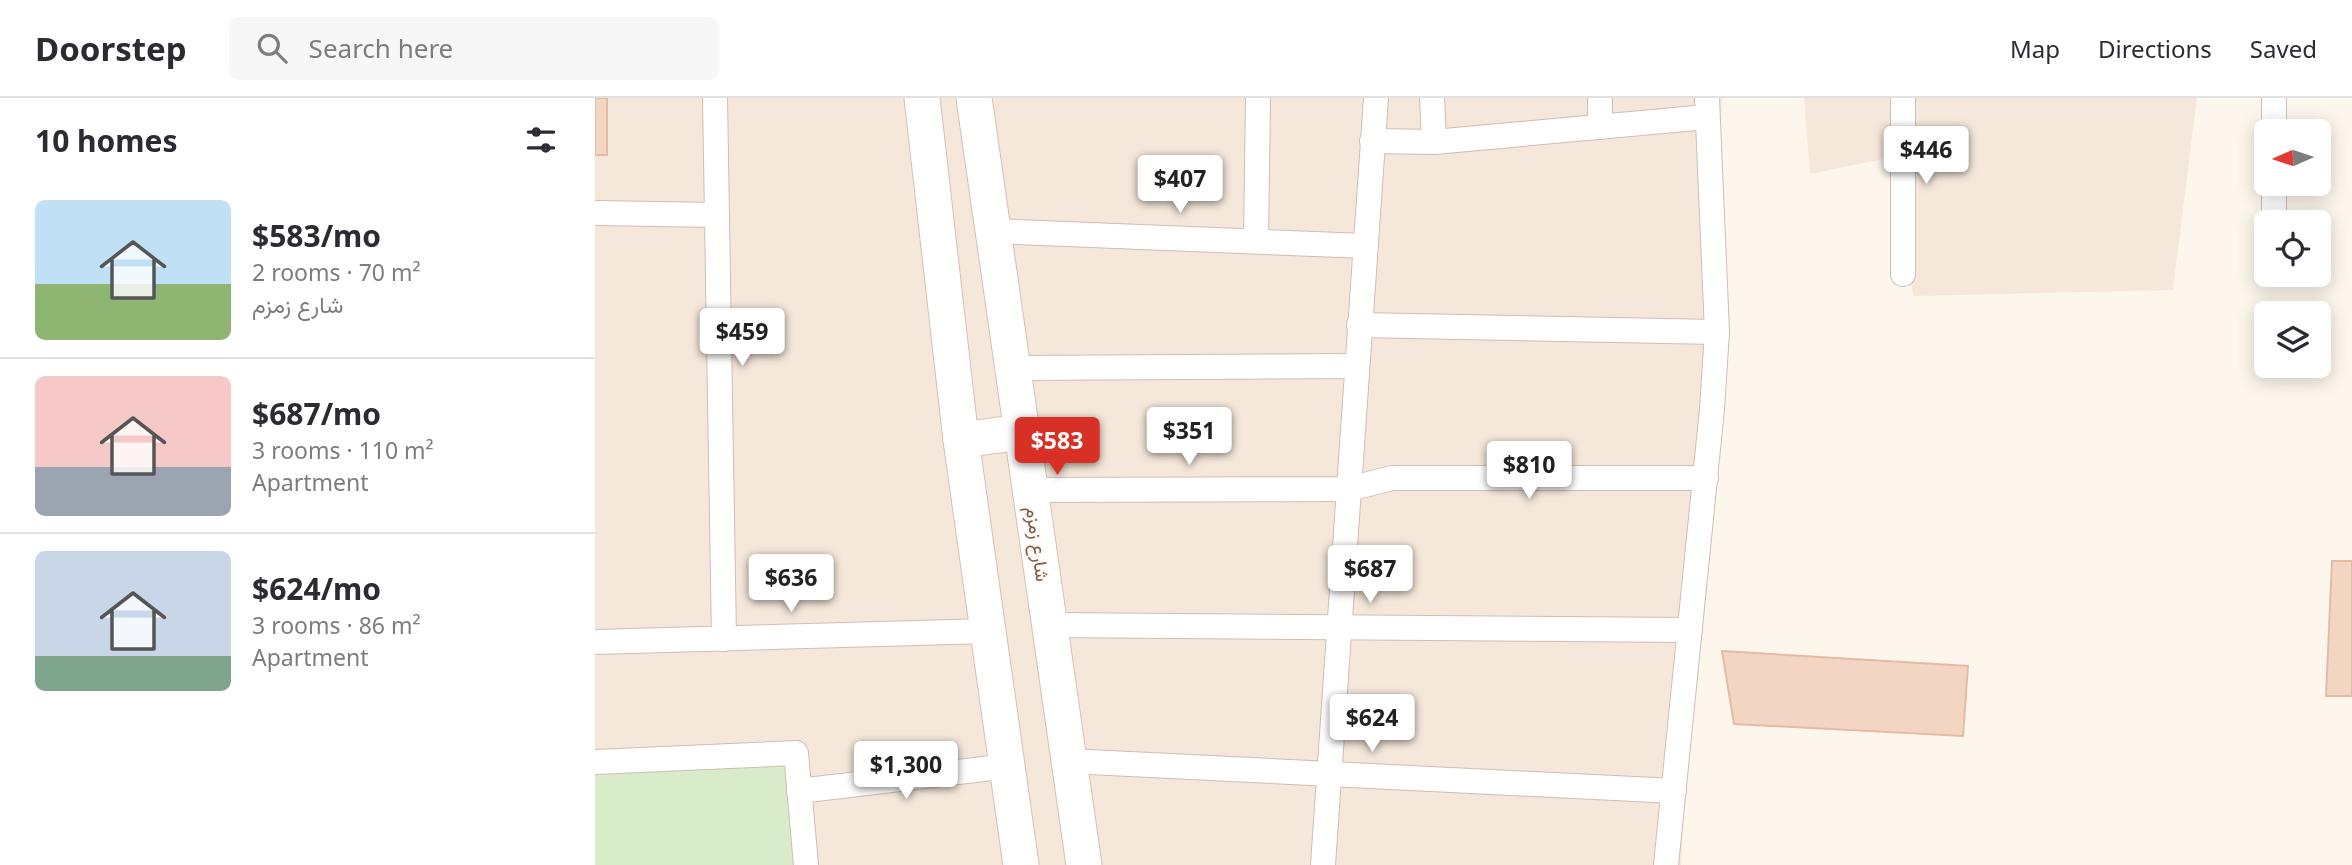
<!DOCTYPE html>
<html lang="en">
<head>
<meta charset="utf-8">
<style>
  :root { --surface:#fff; --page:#f7f7f7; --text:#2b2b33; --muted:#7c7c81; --line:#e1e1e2; --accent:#d93025 }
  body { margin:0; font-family:"Noto Sans",Vazirmatn,sans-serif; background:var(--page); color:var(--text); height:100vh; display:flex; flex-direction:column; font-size:26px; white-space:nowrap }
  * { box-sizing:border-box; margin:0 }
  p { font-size:23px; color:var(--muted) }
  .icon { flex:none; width:38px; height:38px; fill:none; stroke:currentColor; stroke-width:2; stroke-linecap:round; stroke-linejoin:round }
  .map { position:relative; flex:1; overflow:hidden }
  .side { display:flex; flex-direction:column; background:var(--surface); width:595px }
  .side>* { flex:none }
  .needle { width:46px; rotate:267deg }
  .buttons { position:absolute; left:1659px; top:21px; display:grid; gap:14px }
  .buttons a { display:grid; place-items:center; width:77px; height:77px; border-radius:10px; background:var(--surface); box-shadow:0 4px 18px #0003; font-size:35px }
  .price { position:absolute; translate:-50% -60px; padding:0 16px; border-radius:7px; background:#fff; color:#222; font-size:23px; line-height:46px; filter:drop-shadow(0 2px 4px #0008) }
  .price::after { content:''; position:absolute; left:50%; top:42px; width:21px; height:16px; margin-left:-10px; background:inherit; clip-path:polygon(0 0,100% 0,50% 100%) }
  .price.active { background:var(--accent); color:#fff }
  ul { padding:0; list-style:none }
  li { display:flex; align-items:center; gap:21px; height:175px; padding:0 35px }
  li+li { border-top:2px solid var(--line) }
  li span { display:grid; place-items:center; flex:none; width:196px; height:140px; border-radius:10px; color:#555 }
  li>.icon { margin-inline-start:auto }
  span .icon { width:84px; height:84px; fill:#fffc; stroke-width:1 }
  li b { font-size:30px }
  h2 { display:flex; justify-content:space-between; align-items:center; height:84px; padding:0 35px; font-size:30px }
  header { display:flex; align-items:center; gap:42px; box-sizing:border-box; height:98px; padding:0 35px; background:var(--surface); border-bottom:2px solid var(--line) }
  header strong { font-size:33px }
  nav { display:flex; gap:38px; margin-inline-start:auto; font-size:24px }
  .search { width:490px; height:63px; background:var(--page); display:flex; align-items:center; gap:18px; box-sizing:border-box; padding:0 24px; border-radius:10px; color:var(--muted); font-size:26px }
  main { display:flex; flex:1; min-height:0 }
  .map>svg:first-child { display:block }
  .residential { fill:#f5e8da }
  .green { fill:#d8ecc9 }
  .building { fill:#f3d5c3; stroke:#e6bba3; stroke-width:2 }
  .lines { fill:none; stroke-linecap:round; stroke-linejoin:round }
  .minor-casing { stroke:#d1beb0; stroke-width:26 }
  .secondary-casing { stroke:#d6c0b0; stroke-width:37 }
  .minor { stroke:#fff; stroke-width:24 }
  .secondary { stroke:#fff; stroke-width:35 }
  .labels { text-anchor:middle; stroke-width:5; stroke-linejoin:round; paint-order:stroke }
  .street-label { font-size:19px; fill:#7a5c4d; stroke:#fffaf3 }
</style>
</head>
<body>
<header>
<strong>Doorstep</strong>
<div class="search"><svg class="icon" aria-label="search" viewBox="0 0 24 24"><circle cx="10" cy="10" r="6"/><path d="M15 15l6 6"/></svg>Search here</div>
<nav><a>Map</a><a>Directions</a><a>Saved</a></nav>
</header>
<main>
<section class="side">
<h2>10 homes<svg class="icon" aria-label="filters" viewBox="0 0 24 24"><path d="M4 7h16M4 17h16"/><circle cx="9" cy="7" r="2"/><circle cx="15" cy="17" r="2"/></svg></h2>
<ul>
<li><span style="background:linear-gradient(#bfe0f5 60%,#8fb573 0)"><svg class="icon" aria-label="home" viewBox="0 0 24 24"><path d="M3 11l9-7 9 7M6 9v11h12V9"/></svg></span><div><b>$583/mo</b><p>2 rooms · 70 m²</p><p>شارع زمزم</p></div></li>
<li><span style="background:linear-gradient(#f6c9c9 65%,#9aa5b1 0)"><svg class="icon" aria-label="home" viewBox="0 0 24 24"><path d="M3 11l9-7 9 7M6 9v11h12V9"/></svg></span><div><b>$687/mo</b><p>3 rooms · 110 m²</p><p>Apartment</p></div></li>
<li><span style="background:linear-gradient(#c9d6e8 75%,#7fa58c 0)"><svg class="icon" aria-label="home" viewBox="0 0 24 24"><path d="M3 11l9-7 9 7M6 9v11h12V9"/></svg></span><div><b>$624/mo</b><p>3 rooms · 86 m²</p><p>Apartment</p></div></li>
</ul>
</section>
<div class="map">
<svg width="1757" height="767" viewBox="0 0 1757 767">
  <rect width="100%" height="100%" fill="#fdf6ec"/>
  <g class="residential">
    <path d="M0,0H1127L1120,175L1086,767H0Z"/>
    <path d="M1209,0H1602L1578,192L1318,198L1298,59L1215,76Z"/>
  </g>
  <path class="green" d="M201,655L206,767H0V671Z"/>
  <g class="building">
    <rect x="0" y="0" width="12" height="57"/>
    <path d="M1737,463H1757V598H1731Z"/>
    <path d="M1127,553L1373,568L1368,638L1139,626Z"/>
  </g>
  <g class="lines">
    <g class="minor-casing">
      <g id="minor">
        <path d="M120,0L129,541"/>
        <path d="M837,0L839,44"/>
        <path d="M1005,0V29"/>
        <path d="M1308,0V176"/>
        <path d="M1679,0V33"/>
        <path d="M777,43L839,44L1112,19"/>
        <path d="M1679,86V124"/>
        <path d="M0,115L122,117"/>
        <path d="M398,133L770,148"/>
        <path d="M661,143L663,0"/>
        <path d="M764,227L1122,234"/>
        <path d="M419,270L762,268"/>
        <path d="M435,392L754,391L797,380H1111"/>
        <path d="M455,527L1095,532"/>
        <path d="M0,544L393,533"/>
        <path d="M474,663L1079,693"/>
        <path d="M0,664L201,655L211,767"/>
        <path d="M204,693L413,668"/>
        <path d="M728,767L781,0"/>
        <path d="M1071,767L1117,311L1122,234L1112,0"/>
      </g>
    </g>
    <g class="secondary-casing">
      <g id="secondary">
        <path d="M327,0L366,342L426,767"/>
        <path d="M379,0L489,767"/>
        <path d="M366,342L427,334"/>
      </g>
    </g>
    <use href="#minor" class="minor"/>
    <use href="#secondary" class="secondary"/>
  </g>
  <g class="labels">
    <g class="street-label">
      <text transform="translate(443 446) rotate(82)" y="7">شارع زمزم</text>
    </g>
  </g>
</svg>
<div class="buttons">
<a><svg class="needle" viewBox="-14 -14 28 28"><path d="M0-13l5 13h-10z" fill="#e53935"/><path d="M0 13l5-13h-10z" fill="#7c7c81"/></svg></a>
<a><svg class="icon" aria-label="locate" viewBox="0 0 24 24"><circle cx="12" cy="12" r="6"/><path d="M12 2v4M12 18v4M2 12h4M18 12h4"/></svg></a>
<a><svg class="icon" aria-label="layers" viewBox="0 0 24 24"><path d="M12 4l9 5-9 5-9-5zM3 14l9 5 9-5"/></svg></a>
</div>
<b class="price" style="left:1331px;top:88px">$446</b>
<b class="price" style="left:585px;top:117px">$407</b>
<b class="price" style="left:147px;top:270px">$459</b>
<b class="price" style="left:594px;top:369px">$351</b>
<b class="price active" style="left:462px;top:379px">$583</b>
<b class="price" style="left:934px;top:403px">$810</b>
<b class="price" style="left:775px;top:507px">$687</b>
<b class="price" style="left:196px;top:516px">$636</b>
<b class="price" style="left:777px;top:656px">$624</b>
<b class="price" style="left:311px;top:703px">$1,300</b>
</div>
</main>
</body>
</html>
